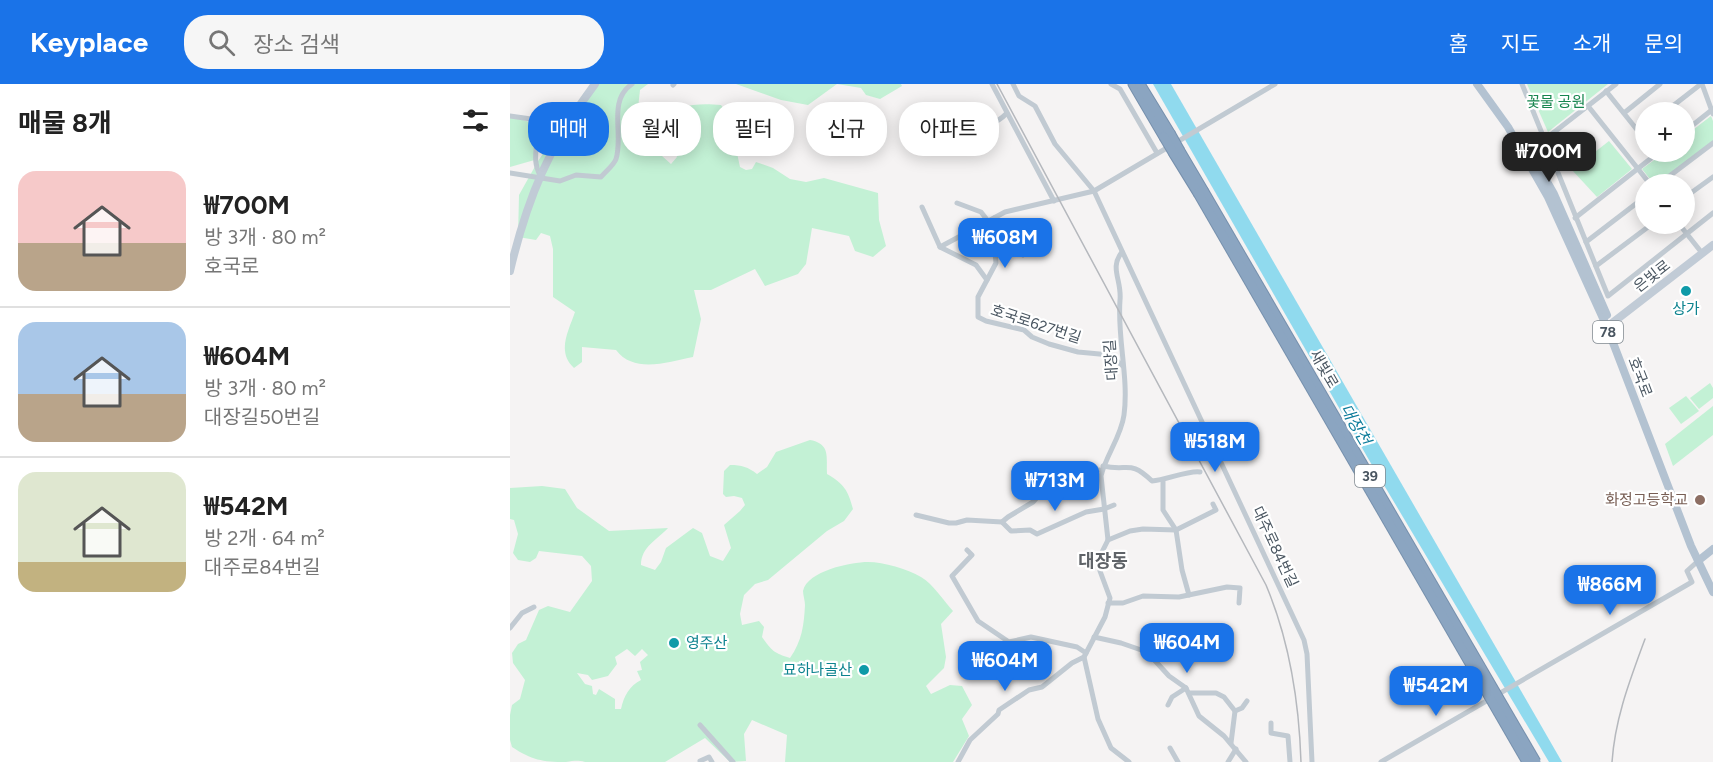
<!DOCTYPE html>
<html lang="ko">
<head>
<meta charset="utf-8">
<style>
  :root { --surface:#fff; --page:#f6f6f6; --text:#222; --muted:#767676; --line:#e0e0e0; --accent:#1a73e8 }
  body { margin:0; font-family:Figtree,"Noto Sans KR",sans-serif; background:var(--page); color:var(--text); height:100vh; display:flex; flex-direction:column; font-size:22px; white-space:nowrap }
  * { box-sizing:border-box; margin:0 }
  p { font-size:20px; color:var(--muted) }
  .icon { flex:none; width:33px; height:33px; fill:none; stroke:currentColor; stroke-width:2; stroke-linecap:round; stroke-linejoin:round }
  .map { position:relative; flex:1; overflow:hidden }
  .drawer { display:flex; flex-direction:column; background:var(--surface); width:510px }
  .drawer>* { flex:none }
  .guide { position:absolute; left:18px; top:18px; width:570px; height:54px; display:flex; gap:12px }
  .tools { position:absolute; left:1125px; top:18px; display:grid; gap:12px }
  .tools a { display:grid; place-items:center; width:60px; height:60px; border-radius:50%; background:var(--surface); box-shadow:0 3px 15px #0003; font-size:30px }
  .price { position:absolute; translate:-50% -51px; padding:0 14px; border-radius:12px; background:var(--accent); color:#fff; font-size:20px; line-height:39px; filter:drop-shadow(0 2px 3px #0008) }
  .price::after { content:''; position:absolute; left:50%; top:36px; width:18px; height:14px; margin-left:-9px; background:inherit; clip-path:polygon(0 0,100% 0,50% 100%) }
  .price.on { background:#222; color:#fff }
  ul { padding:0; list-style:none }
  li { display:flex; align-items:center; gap:18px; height:150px; padding:0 18px }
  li+li { border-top:2px solid var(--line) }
  li span { display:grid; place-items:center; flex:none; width:168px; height:120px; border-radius:18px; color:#555 }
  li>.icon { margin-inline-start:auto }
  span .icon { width:72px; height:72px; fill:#fffc; stroke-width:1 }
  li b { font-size:26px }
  h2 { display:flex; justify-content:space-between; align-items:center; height:72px; padding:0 18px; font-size:26px }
  .chip { padding:0 21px; border-radius:24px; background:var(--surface); box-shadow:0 3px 15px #0003; font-size:21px; line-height:54px }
  .chip.on { background:var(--accent); color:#fff }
  header { display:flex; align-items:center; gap:36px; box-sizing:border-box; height:84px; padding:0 30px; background:var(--accent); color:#fff }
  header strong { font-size:28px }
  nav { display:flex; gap:33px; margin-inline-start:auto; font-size:21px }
  .search { width:420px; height:54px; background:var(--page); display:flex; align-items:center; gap:15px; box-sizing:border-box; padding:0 21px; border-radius:24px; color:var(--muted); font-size:22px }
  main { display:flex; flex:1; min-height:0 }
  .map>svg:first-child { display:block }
  .green { fill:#c3f1d5; fill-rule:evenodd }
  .water { fill:#90daee }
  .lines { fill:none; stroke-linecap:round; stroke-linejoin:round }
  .highway-casing { stroke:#7690ad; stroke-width:11 }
  .street { stroke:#c1cad2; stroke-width:5 }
  .secondary { stroke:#c1cbd6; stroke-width:8 }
  .primary { stroke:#b3c2d1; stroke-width:8 }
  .highway { stroke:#8ba5c1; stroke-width:9 }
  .rail { stroke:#b5b8bd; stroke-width:1.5 }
  .highway-bridge-casing { stroke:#7690ad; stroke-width:11; stroke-linecap:butt }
  .highway-bridge { stroke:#8ba5c1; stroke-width:9 }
  .culture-dot { fill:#0f9aa8; stroke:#fff; stroke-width:2 }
  .education-dot { fill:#8d6e63; stroke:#fff; stroke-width:2 }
  .labels { text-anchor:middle; stroke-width:4.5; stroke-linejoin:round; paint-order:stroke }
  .shield { fill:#fff; stroke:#808990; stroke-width:1.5 }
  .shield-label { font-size:14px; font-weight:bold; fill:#4a5661 }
  .park-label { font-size:15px; fill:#17864f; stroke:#fff }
  .street-label { font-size:15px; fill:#4a5661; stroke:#fff }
  .culture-label { font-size:15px; fill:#0d838f; stroke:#fff }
  .education-label { font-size:15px; fill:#785e54; stroke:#fff; text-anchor:end }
  .water-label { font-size:16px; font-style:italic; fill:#0c7c9b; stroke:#fff }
  .quarter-label { font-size:18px; font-weight:bold; fill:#5f6368; stroke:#fff }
</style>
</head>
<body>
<header>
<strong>Keyplace</strong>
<div class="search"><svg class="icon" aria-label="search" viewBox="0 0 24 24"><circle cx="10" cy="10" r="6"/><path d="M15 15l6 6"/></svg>장소 검색</div>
<nav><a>홈</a><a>지도</a><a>소개</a><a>문의</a></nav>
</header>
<main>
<section class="drawer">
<h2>매물 8개<svg class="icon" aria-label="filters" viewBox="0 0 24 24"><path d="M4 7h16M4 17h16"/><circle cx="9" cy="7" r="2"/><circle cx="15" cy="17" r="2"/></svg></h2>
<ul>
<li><span style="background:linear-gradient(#f6c9c9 60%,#b9a48a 0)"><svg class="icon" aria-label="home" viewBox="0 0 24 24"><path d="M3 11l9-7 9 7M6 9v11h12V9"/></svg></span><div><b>₩700M</b><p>방 3개 · 80 m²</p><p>호국로</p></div></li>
<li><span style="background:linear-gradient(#a9c7e8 60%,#b9a48a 0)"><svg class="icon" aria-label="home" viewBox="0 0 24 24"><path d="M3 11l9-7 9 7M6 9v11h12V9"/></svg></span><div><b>₩604M</b><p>방 3개 · 80 m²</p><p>대장길50번길</p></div></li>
<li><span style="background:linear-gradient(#dfe7d0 75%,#c2b280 0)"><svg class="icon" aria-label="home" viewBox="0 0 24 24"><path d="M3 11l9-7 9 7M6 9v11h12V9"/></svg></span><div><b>₩542M</b><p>방 2개 · 64 m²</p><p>대주로84번길</p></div></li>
</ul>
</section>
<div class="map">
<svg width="1203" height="678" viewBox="0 0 1203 678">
  <rect width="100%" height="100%" fill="#f5f3f3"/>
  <g class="green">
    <path d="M82,0H138L130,6L124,60L133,70L152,72L161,80L167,73L163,63L144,50L143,32C169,23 184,18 211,21L219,32L230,83L236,86L242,85L246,78L263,84L280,95L296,98L314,94L368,109L369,136L376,162L363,173L345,167L339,152L302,144L296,180L288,190L255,202L245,185L201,206H184L191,235L183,273C158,278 124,290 106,266L72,263V278L64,284C46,268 59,246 65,228L43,213V165L40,152L31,149L26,156L8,153L9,111L28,77L74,9Z"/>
    <path d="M226,0H391L392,2L370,15L356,11L351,4L327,0L298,21L271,16Z"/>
    <path d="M1017,0H1098L1038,48Z"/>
    <path d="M0,32L26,40L28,75L0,83Z"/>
    <path d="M1201,32L1203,37V57L1147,100H1144L1132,85L1155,68H1174L1175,52Z"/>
    <path d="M1099,57L1122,85L1087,113L1062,86Z"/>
    <path d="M1200,299L1203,304V314L1189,325L1180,314Z"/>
    <path d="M1176,312L1189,327L1171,340L1159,324Z"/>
    <path d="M1203,322V351L1163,382L1155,360Z"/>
    <path d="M300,356C321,360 316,373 317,390C334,400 338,406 343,425L334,437L317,447L258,496L245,500L234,511L230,530L232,541L249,537L254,543L252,553C262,567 264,569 280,574C292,557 294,541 295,521C295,517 293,511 293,507C297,487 341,478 358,478C374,478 397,485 411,493C423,500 434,517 443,527L431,540L436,573L434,584L416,602L421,610L440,601L452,602L462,621L452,635L459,652L443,678H275L277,651L242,636L234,650L236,677L220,678L195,654L155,678H75C67,676 64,677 56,678C32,678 22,676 2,663L0,656V631L2,621L10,615L15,596L3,579L2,569L8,560L16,556L29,526L38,522L60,528L82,497L81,482L72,472L29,467L26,474L20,478L8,476L3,469L8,450L4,436L0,435V404L32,402L55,405L67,424L99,447L158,444C147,456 131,463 131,481L145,486L151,478L156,464L183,444L192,449L200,472L213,477L221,464L214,441L230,427L235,421L232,414L224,412L216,413L213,410L214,387L220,381C232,381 238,383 247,390L257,383L266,368ZM117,565L125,572L132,565L138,571L130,578L132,586L127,587L131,596C119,602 114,612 111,625H105V615L89,605L86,611L83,610L82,602L75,600L67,589L78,591L82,596L98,592L107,580L105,573Z"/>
  </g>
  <path class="water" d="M643,0H661L1052,678H1039L859,376Z"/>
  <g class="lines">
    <g class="highway-casing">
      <g id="highway">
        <path d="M623,0L654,53"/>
        <path d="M630,0L660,49"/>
        <path d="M670,67L693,106"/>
        <path d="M664,70L688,109"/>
      </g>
    </g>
    <g class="street">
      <path d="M482,0L544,117"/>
      <path d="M503,0L509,12L525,22L545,60L584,107L794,556L797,570L802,678"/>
      <path d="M601,0L610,5L647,69"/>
      <path d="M1012,0L1098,212L1203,129"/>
      <path d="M1192,0L1203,30"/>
      <path d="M163,1L164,0"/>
      <path d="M1096,7L1136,57"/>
      <path d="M1078,22L1140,100"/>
      <path d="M1155,28L1191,0"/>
      <path d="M1114,29L1150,0"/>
      <path d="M0,32L21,35L25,37C31,59 20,73 30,91"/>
      <path d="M1174,48L1203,25"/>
      <path d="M1034,56L1106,0"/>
      <path d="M415,62L438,54L442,48C462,44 482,45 497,29"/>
      <path d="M0,89L50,97L66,91L91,93C96,87 104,81 106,75C114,50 97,17 122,0"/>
      <path d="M1149,100L1203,59"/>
      <path d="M1174,114L1203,93"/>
      <path d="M447,119L471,128L478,137"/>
      <path d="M412,123L430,163L466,181L477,196L468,213V233L476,237L514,246L522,253L539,260L568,268L600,271L613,282"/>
      <path d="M484,134L502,162L513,171"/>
      <path d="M1065,134L1149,68"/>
      <path d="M1169,140L1192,169"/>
      <path d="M1076,158L1136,112"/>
      <path d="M430,163L495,128L584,107L765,0"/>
      <path d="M612,168C599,184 612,196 610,216C607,254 619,293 614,331C611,353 596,371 591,392L598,456L589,474L590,487L600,514L595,533L574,573L588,635L601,664L619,678"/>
      <path d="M1086,182L1142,140"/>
      <path d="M477,196L486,179L485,169"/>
      <path d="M593,382C619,388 619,375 642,397C656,396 679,386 690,388"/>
      <path d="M653,396V426L666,446L672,486L679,511"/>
      <path d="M406,431L439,439H446L457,436L492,438L501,447L520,446L527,450L576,428L594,425L604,421"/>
      <path d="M492,438L498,433L523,418L531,409L583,386H592"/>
      <path d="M598,456L620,447L633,445L666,446L706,426L703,420"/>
      <path d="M457,466L462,471L442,492L468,537L499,558L521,553L567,563L576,569"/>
      <path d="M598,519H613L633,512L669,513L717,503L730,504L729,519"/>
      <path d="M0,544L12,529L24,523"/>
      <path d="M584,553L611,559L637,568L659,592L676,604L689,632L714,652L736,678"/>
      <path d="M679,609H706L714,613L725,627L721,659"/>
      <path d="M658,621L662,613L676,604"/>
      <path d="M725,627L732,624L737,617"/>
      <path d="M761,639V649L778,652L780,678"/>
      <path d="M190,641L223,678"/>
      <path d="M660,664L668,678"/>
      <path d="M190,677L199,673L202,678"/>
      <path d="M448,678L460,656L488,630L489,626L519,606L532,603L562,579L574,573"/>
      <path d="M718,678L726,665"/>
      <path d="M871,678L1182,498L1177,487L1188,477"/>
    </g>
    <g class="secondary">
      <path d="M0,187C17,115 40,59 85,0"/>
      <path d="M1097,243L1203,161"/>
    </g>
    <g class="primary">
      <path d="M967,0L998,43L1038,113L1097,243L1181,462L1203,508"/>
      <path d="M1028,82L1044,110L1097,231"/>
      <path d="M1188,477L1203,465"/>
    </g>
    <use href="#highway" class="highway"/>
    <g class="rail">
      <path d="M487,0L756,501C780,558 789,616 791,678"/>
      <path d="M1102,678C1105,634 1120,596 1135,555"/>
    </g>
    <g class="highway-bridge-casing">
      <g id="highway-bridge">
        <path d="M660,49L670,67"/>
        <path d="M654,53L664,70"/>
        <path d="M693,106L1026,678"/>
        <path d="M688,109L1017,678"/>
      </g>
    </g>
    <use href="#highway-bridge" class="highway-bridge"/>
  </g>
  <g class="culture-dot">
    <circle cx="1176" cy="207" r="6"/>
    <circle cx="164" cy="559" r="6"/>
    <circle cx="354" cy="586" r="6"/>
  </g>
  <circle class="education-dot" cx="1190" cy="416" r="6"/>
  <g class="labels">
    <g class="shield">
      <rect x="1083" y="237" width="30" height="22" rx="4.5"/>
      <rect x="845" y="381" width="30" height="22" rx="4.5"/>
    </g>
    <g class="shield-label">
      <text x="1098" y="253">78</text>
      <text x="860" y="397">39</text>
    </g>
    <g class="park-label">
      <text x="1046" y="23">꽃물 공원</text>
    </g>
    <g class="street-label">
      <text transform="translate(1142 192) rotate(-38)" y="5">은빛로</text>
      <text transform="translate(526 240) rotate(18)" y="5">호국로627번길</text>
      <text transform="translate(601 276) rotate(-94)" y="5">대장길</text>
      <text transform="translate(814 285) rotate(60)" y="5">새빛로</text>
      <text transform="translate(1130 293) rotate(69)" y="5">호국로</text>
      <text transform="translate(765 463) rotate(65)" y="5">대주로84번길</text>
    </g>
    <g class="culture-label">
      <text x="1176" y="230">상가</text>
      <text x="176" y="564" text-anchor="start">영주산</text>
      <text x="342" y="591" text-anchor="end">묘하나골산</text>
    </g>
    <g class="education-label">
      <text x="1178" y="421">화정고등학교</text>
    </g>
    <g class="water-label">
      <text transform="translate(846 340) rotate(60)" y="6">대장천</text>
    </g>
    <g class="quarter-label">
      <text x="593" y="483">대장동</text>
    </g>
  </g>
</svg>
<div class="tools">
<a>+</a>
<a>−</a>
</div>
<b class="price on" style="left:1039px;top:99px">₩700M</b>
<b class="price" style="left:495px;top:185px">₩608M</b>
<b class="price" style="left:705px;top:389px">₩518M</b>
<b class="price" style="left:545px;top:428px">₩713M</b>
<b class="price" style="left:1100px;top:532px">₩866M</b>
<b class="price" style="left:677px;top:590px">₩604M</b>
<b class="price" style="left:495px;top:608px">₩604M</b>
<b class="price" style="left:926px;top:633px">₩542M</b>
<div class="guide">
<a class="chip on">매매</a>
<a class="chip">월세</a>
<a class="chip">필터</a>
<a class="chip">신규</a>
<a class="chip">아파트</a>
</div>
</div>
</main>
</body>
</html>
